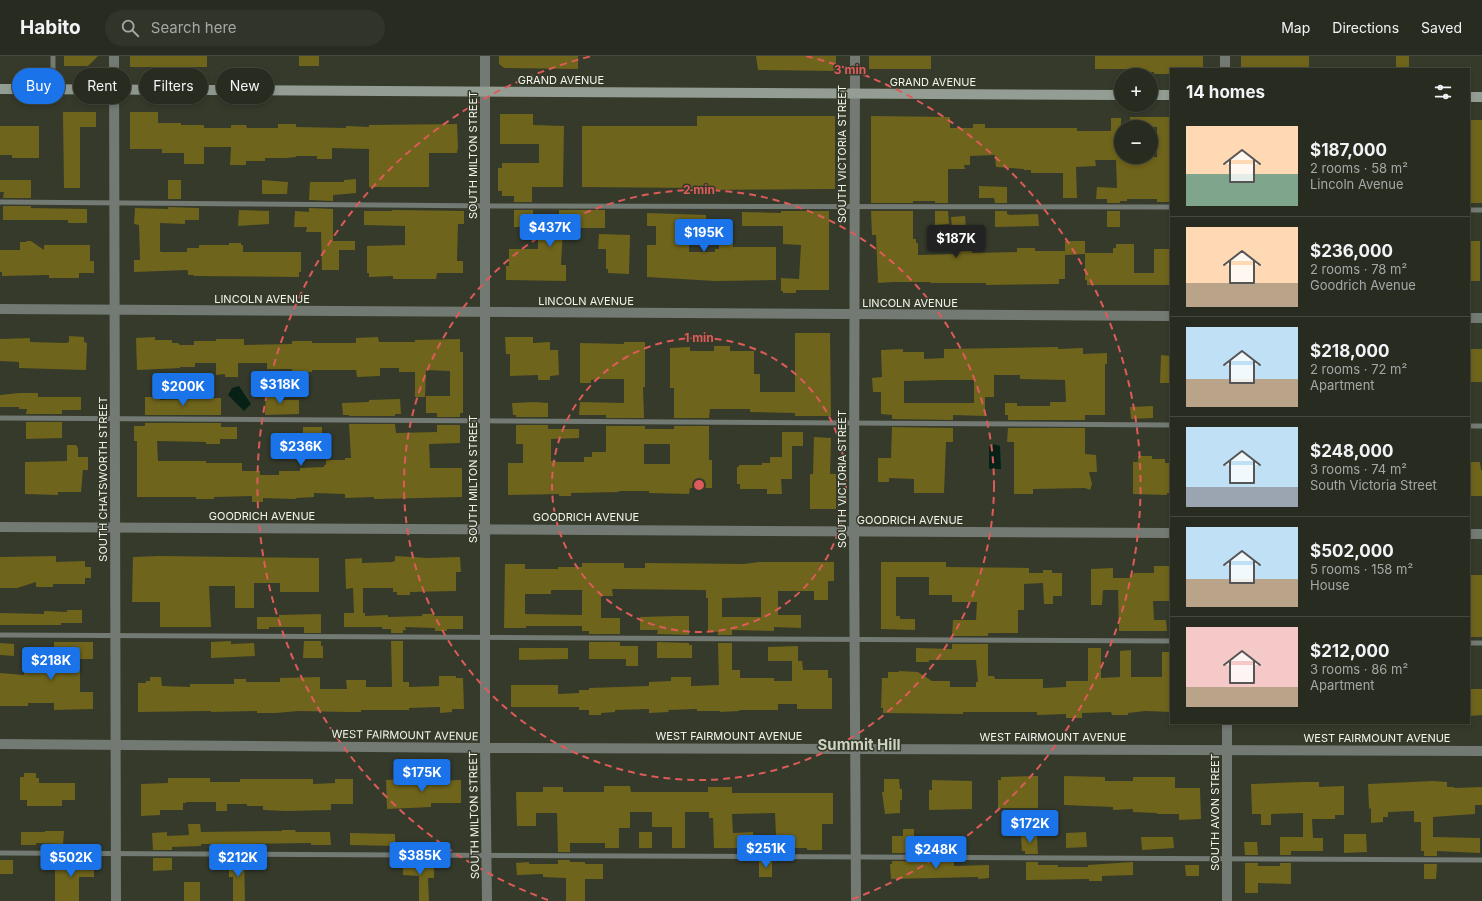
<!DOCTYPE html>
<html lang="en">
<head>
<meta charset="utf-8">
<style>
  :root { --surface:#282c20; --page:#303429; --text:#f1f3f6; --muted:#a5a7a5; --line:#44483e; --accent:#1a73e8 }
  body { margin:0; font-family:Inter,sans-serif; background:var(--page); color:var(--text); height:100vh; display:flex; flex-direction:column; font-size:15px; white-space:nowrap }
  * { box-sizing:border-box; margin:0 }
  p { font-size:13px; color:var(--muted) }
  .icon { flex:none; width:22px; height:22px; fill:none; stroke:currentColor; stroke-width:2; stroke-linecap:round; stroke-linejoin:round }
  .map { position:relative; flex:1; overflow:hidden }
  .side { position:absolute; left:1170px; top:12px; width:300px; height:656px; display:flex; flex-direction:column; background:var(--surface); border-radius:0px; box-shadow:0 2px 6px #0003,0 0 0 1px var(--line) }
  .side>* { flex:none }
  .banner { position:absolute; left:12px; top:12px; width:380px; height:36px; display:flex; gap:8px }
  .controls { position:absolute; left:1114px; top:12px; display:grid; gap:8px }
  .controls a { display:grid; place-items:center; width:44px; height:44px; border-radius:50%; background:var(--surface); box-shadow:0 2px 6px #0003,0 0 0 1px var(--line); font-size:20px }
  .price { position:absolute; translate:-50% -34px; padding:0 9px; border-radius:4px; background:var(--accent); color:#fff; font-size:13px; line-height:26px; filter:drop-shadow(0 1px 2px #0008) }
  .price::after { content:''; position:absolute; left:50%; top:24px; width:12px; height:9px; margin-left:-6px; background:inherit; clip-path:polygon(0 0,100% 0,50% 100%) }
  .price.on { background:#222; color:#fff }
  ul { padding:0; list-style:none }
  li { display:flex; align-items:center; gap:12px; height:100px; padding:0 16px }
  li+li { border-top:1px solid var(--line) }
  li span { display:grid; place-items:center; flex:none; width:112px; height:80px; border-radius:0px; color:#555 }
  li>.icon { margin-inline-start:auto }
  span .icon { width:48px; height:48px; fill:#fffc; stroke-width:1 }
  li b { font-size:17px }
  h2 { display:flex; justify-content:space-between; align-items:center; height:48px; padding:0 16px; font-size:17px }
  .pill { padding:0 14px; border-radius:18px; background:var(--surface); box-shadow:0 2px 6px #0003,0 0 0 1px var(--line); font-size:14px; line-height:36px }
  .pill.on { background:var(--accent); color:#fff }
  header { display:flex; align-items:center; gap:24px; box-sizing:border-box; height:56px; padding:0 20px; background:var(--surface); border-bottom:1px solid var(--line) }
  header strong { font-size:19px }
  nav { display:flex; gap:22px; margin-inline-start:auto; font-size:14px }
  .search { width:280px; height:36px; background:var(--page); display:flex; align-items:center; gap:10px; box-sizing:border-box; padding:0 14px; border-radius:22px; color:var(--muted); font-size:15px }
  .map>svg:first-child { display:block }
  .garden { fill:#5a3e01 }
  .water { fill:#082117 }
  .building { fill:#6f641b; fill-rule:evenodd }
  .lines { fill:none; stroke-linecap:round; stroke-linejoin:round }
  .service { stroke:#737973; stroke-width:5 }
  .minor { stroke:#737973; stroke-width:10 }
  .tertiary { stroke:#737973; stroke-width:10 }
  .secondary { stroke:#949d93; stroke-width:10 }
  .ring { fill:none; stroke:#dd5b59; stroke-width:2; stroke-dasharray:7 5 }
  .labels { text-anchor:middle; stroke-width:3; stroke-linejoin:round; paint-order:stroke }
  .street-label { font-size:11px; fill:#f2f5ec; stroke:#353a2b }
  .district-label { font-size:15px; font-weight:bold; fill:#ccd3c0; stroke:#353a2b }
  .centre { fill:#dd5b59; stroke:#353a2b; stroke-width:2 }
  .ring-label { font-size:12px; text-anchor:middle; font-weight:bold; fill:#dd5b59; stroke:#353a2b; stroke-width:3; stroke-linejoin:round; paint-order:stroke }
</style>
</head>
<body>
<header>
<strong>Habito</strong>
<div class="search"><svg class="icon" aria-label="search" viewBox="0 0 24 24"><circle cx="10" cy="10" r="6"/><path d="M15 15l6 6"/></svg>Search here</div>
<nav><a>Map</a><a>Directions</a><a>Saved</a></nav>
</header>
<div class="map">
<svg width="1482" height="845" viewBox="0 0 1482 845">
  <rect width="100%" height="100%" fill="#353a2b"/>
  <path class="garden" d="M161,322H186L187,340H162Z"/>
  <g class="water">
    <path d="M239,330L251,348L244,355L228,339L232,332Z"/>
    <path d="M993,388L1000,390L1001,413H989V390H993Z"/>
  </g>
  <g class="building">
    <path d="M64,0H98L88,10H64Z"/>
    <rect x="130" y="0" width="77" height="11"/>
    <rect x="299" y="0" width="20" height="10"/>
    <path d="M499,0H578V13L504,12L499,8Z"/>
    <path d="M756,0H836V15L758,14Z"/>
    <rect x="869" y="0" width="62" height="13"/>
    <path d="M1095,0H1203V13H1171V18H1154V16L1129,17V13H1095Z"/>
    <rect x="1241" y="0" width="68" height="13"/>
    <rect x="1396" y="0" width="13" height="12"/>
    <path d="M63,56H96V71H80V132H64Z"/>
    <path d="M130,56H158V67H181V69H204V72H231V69H246L247,72H278V68H296V71L346,72V70L369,71V69L457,68L458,91L457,97H429V131H369V93L332,92V103H317V100H296V101L286,102H265V105H246V109H230L231,91H204V108H184V97H162V93H130Z"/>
    <path d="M500,58H533V69L564,70L563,131H532V146H514V140H502V135H498V112H502V107H539V88H500Z"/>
    <path d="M697,60H835V133L697,134V132L582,131V70H697Z"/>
    <path d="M871,60L950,61V72H973V68H985V72H1077V75H1111V62H1121V101H1157V71H1130V61H1171V146H1157V143H1127V145H1120V147H1107V143H1096L1097,131L1117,132L1116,104H1095L1096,110L1076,111L1077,142H1063V117H1031V114H1024V113L996,111L995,99L970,100V109H964L965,113H948V147H935V145H913V147H871Z"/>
    <rect x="1469" y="64" width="13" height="83"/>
    <path d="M0,70H39V102H12V99H0Z"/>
    <path d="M356,123V137L333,139V145L309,144L310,126H344V124Z"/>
    <path d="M0,124H31V142H3L4,136H0Z"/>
    <rect x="168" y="124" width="13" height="19"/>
    <path d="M262,124L288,126L287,138H262Z"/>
    <path d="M979,130L1007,131V147H995L994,142H979Z"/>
    <path d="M3,150H31V152L87,153V167H68V164H3Z"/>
    <path d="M168,151L199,152V164H185V168L160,167V195L161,196H187V192H199V189H229V187H241V189H243V196H301V216H299V221L194,220V219H188V215L187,214L134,216V204H140L139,169L134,168L135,152L168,153Z"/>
    <path d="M309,152L333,153V185H355V194H339V214H322L321,176H306L307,171H294L295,155L309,156Z"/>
    <path d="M239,154L269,155V168L238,170Z"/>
    <path d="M392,154L464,155V168H458L457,205H463V217H437L436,223H393V220L369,221V217H367V190L405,189V170L364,169V155H392Z"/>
    <rect x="514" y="154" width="19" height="17"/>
    <path d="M559,154H605V172H563L561,209H566V225L506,224V210H509V193H538V169H559Z"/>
    <path d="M781,155H829V234H796V237H783V235H781V222L799,223L801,189L783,188V170H742V156L781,157Z"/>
    <path d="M871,155H913V183H916V187H918V199L954,198V193H962V190H972V197L1017,196V192H1035V195H1065V223H1059V228L986,229V227H931L930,226H893L878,227L876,179H872Z"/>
    <path d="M935,155H948L949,168L935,169Z"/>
    <path d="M995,155H1007V158L1010,159L1038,158L1039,170L995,171Z"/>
    <rect x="1107" y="155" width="13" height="16"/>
    <path d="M647,157L706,159V171L689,170V196H715V193H719V164H732L733,191H776V224L715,225L647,221V189H656V170H647Z"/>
    <path d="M965,160L966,172H952L951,161Z"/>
    <path d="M599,178L630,179L629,218L608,217V213H606V193H598Z"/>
    <path d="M27,185H31L44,194V189H90V205H94V217H79V222H49V219L2,220V216H0V194H20V186H26Z"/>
    <path d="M1065,185H1085V198L1065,199Z"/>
    <rect x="1469" y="185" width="11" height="40"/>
    <path d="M1116,188H1134V217H1154V193H1171V229H1087V224H1085V197H1113V192H1116Z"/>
    <path d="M795,277H830L831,360H795V357L750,356V353H710L709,362H674V332H670V292L690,291V295H714V290H730V295H754V318H760V336H795Z"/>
    <path d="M69,280L84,281V286L87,287L86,314L19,312V306L0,305V283L30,282V286L66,287L69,286Z"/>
    <path d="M155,281V284H172V287H178L180,289H194V285H216V283H244V289L292,288V285H312V287H356V282L378,281L379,286H415V284L460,283V296H463V357H460V361H437V357H426V340H450V315L426,314L425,341H415V316H399V312H380V320L357,321L356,314H312V316H308V321H294V316H292V313H267V307H238V321H225V318L216,319V307H195V311H180V312L137,314L136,282Z"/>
    <path d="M505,281H533V287L550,286V294H558L559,319L550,320V324H538V319L510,320V298H506Z"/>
    <path d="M624,286H645V331H643L644,362H606V359H579L580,346L624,347V323H600L591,324V327H580V287L624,288Z"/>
    <path d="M1058,291V293L1083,292V298L1107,297V308H1105V359H1085V364H1008V359H1005V347H1017V350H1050V346H1066L1065,324L1020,323V319H994V341H985V360L953,359V364L892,363V359L881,358V336H873L872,322L882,321L881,294L903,293V296H924V303L944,302V293ZM942,324H974V347H904V325Z"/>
    <rect x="1469" y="293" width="13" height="33"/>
    <path d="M1161,299L1171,300V327H1160Z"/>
    <path d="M266,336L282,337V344H299V358L265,359Z"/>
    <path d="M19,337H38V341H81V354H62V358H26L27,353H19V351H0V339Z"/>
    <path d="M145,341H160V344L196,343V342H221V359H145Z"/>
    <path d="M400,343L401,358H395V360H349V359H343L342,347L369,346V344Z"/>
    <path d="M534,346L548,347V361H516V359H513L512,347Z"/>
    <path d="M1153,350V362L1131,363L1130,351Z"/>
    <path d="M26,366H62V382L26,383Z"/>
    <path d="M145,367H221V371H237V383H220V388H206V386L157,385L158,405H206V407H242V415H260V419H279V415H300V412L324,411V409H326V404H345V402H351L349,368H395L396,377L437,376V369H460V387L429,388L430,412H462V441L374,443V441L345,442V438L314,437V441L296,442V443L263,442V446H252V440L214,441V443H196V441H137V385H134V370H145Z"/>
    <path d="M516,369H548V373H579V382L551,383V405H556V406H584V401H592V396H606V370H645V373H674V370H709V404H712V432H690L689,438L649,437V435H619V436L571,437V440H559V438L508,439V407H523V388H516ZM644,388H670V408H644Z"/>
    <rect x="303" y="371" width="19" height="13"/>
    <path d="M892,371L953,372V386H946L944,437H914V423L889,422V426H878V402H891Z"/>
    <path d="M1008,372H1085V398L1096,399L1097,416H1089L1092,428L1090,434L1085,432L1033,433V438H1014V386H1007Z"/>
    <path d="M782,376H803V390H792V423H781L782,438H767V433H740V428H737V411H739V409H762V407H770V401H782Z"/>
    <path d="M814,381L831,382L830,418H836V453H810V418H813Z"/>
    <path d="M67,389H76L78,392V401H88V414H83L81,436H58V439L25,438V406L67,405Z"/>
    <path d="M1138,400H1152V403H1165V407H1171V437H1167V439L1133,438V406H1138Z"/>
    <path d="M1469,406H1480L1481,414H1482V440H1469Z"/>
    <path d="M56,500V506L85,505V511H91V522H85V528H53V531H36V526L17,532H0V501Z"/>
    <path d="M159,500L319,502V536H280V527H254V552H235V530H209L211,571H160V546H132L133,501Z"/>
    <path d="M395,500L428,502L460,501L461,516H456V535L410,536V539H397V536H393V532H363V557H365V560L388,559V561L422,560V558H434V560H463V573H447V575H435V572L405,571L406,574H403V577H391V573H382V571H344V557H354L353,532L346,533L345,503L362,502V507L392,506L395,505Z"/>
    <path d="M759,506H834V525H828V544H814V535H778V559H801V572L774,571V575L732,574V579H718V576L708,575V542H706V534L612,533L613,540H601V562H620V578H589V575H582V570H526V572H504L505,508H525V513H558V511H582V507H624V512H645V507L744,508ZM551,534H582V559L525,558V538H551ZM760,541H761V561H722V542Z"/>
    <path d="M881,506H946V511L1029,512V517H1043V514H1052V517H1062V540H1053V548H1044L1043,527L1024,528V554H1018V577H988V580H952L953,564H976L977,546H952V539H929V521H896V560H900V563H915V574L881,573Z"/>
    <path d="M1154,510H1171V545H1153L1154,564H1166L1167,575H1119L1118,534H1103L1102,549H1091V513L1113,512V522H1129L1134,517H1154Z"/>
    <path d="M1470,519H1482V581H1469Z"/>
    <path d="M67,554H82V567H61V569H0V557L44,558V555L67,556Z"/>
    <path d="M321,558V577H304V571H269V573H257V561H279V559Z"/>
    <path d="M677,560H689V579L657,578L658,574H640V561Z"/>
    <path d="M231,585V588L254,587L255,600L211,602V586Z"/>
    <path d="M304,585H321V590H323V602H303Z"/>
    <path d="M391,585H403V626H409V631L439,630V620H456V622H463L464,653H452V656L440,657V651L409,652V654H361V656H347L298,655L276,657H257V655L211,656V655L138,656V627H146V625H150V621H161L162,630L190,631V628H234V623H246V626H280V622L320,621V633H347L346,624H366V631H392Z"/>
    <path d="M54,586H93V603H80V636H93V653L54,654V647H28V650H0V617L24,619V611L54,612Z"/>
    <path d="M589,586H620V590H638V610H626V603H589Z"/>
    <path d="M657,586L689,587V589H692V602H657Z"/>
    <path d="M0,587L14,588V600L0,599Z"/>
    <path d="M718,587H732V614H740V622H774V625H792V605H768V591L798,590V605H802L803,614H828V622H832V653H797V648H778V654H739V655L720,656V655H697V653L668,654L669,656L649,657V653L615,654V656L601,657V659H589V654H579V651H511V629H558V638L579,637V634H589V632L649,630V626L671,625V621H691V630L719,629Z"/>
    <path d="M952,588H988V620H994L995,623H1043V632L1066,631V625H1088V592H1101V622L1120,621V595L1131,594V621H1162V596H1171V656L1145,655L1128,657V659H1112L1111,656L1082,657V662H1066V658L1037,659V656H963V658L883,657V652H881L882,622H888V616H899V615L918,616L932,625H950V631H976V626H978L976,604H929V606H916V592L952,593Z"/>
    <path d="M519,592H568V603L519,604Z"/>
    <path d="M1469,633H1482V659L1469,660Z"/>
    <path d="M24,717H36V722H39V727H75V744H62V750H27V744H20V721H24Z"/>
    <path d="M1038,720V752H998V724H1001V721Z"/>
    <path d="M1064,720L1105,721V725H1133V721H1175V732H1200L1201,763L1179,764V758H1157V757L1133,756V753L1113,754V751L1064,749Z"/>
    <path d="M168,722H210V726H240V723H313V728L335,727V723H353V748H331V754L286,755L263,754V750H247V748H227V755H216V746H186V747H183V754H160V759L141,760V728L168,727Z"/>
    <path d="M410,723H433V725L461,724V747H431V751L387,753L386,724Z"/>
    <path d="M884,723H899L900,733H902V744H900V757L885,758L882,736H884Z"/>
    <path d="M932,724L972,725V753L929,754V734H932Z"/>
    <path d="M1433,725L1447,726V731H1454V732L1482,731V749H1475V758L1433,761V781L1480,782V797L1437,795V800H1424V795H1421V766H1414V755L1388,756V761H1383V766L1371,767V752L1369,753L1368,728Z"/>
    <path d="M1303,726H1319V731L1344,730V759H1335V763H1312L1313,782H1323V795H1291V799H1280V781H1303V757L1271,758V769H1261V758H1252L1251,728Z"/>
    <path d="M604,730H630L631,736H708V731H732V737H833V768H822V794H807V792H772V797H759V792H714L713,762H709V756H685V792H672V771H652V756H630V772H619V792H605V787H570V796H558L557,757H536V770H517L516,736H543V731H563V736H604ZM775,757L776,780H753V776L733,777L732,758Z"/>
    <path d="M188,768H200L201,776L282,775V774H295L296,776H330L331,789H311V787L244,788V794H228V788H201V790L172,791V794H153L152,777L167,776V780L189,779Z"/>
    <path d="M903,773H914V788H934V783H953V798L892,797V780H903Z"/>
    <path d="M45,775H64L63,788L36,787V789H21V776H45Z"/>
    <rect x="639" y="776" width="13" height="16"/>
    <path d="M1086,776L1087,791L1066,792V777Z"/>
    <path d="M350,777L395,778V790L350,789Z"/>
    <path d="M1344,778H1366L1367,796L1344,797Z"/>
    <path d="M1037,779L1038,798H1025V795H1022L1021,780Z"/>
    <path d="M1141,781H1173L1174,792L1142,794Z"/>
    <path d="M1244,786H1257L1258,799H1245Z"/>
    <path d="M153,802H172V814L153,815Z"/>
    <path d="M229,802H244L245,845H233V821H229Z"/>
    <rect x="0" y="804" width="13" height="14"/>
    <path d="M55,804H94V821H79V845H55Z"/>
    <path d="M558,804H570V806H585V808H603V823H585V845H566V822L543,821V818L517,819L516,807L529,806V808H558Z"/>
    <path d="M403,805H418V809L419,806H428V809H434V822H428L429,845H419V820L403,819Z"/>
    <rect x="759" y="805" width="13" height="16"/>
    <path d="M892,805L954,806V810L989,809V822L978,823V821L891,823L890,808H892Z"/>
    <path d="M1026,806H1038V809H1058V811H1088V809L1133,806V819L1102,820V825H1089V823L1026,824Z"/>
    <path d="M1245,807H1258V810H1280V807H1291V828L1258,827V837H1245Z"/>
    <path d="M1424,808H1437L1436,823H1424Z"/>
    <path d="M1185,809H1199V820H1186Z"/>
    <rect x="184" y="826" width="16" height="19"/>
  </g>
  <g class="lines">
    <g class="service">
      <path d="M53,34V1"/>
      <path d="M0,146L499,150L1171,151"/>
      <path d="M1469,154H1482"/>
      <path d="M0,362L1171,369"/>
      <path d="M1469,370H1482"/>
      <path d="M0,579L1171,585"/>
      <path d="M1469,587H1482"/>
      <path d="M0,797L1482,804"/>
    </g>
    <g class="minor">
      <path d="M114,0L116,845"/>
      <path d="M485,0V692L487,845"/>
      <path d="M1225,0V13"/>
      <path d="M0,253L1171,260"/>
      <path d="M1469,262H1482"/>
      <path d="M0,471L1171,477"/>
      <path d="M1469,478H1482"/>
      <path d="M1227,667V845"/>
      <path d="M0,688L485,692L1482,695"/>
    </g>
    <path class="tertiary" d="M855,0L854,476L856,845"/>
    <g class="secondary">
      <path d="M0,33L1121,39"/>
      <path d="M1151,39H1171"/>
      <path d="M1469,41H1482"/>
    </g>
  </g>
  <g class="ring">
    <circle cx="699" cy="429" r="147"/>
    <circle cx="699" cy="429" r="295"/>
    <path d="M548 844A442 442 0 0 1 592 0M806 0A442 442 0 0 1 850 844"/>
  </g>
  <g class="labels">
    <g class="street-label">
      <text x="561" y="28">GRAND AVENUE</text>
      <text x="933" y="30">GRAND AVENUE</text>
      <text transform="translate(842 98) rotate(-90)" y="4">SOUTH VICTORIA STREET</text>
      <text transform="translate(473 99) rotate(-90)" y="4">SOUTH MILTON STREET</text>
      <text x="262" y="247">LINCOLN AVENUE</text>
      <text x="586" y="249">LINCOLN AVENUE</text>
      <text x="910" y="251">LINCOLN AVENUE</text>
      <text transform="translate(103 423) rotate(-90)" y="4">SOUTH CHATSWORTH STREET</text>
      <text transform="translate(473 423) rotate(-90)" y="4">SOUTH MILTON STREET</text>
      <text transform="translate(842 423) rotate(-90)" y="4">SOUTH VICTORIA STREET</text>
      <text x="262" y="464">GOODRICH AVENUE</text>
      <text x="586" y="465">GOODRICH AVENUE</text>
      <text x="910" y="468">GOODRICH AVENUE</text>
      <text transform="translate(405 679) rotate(1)" y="4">WEST FAIRMOUNT AVENUE</text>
      <text x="729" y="684">WEST FAIRMOUNT AVENUE</text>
      <text x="1053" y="685">WEST FAIRMOUNT AVENUE</text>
      <text x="1377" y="686">WEST FAIRMOUNT AVENUE</text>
      <text transform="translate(1215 756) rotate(-90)" y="4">SOUTH AVON STREET</text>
      <text transform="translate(474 759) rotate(-91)" y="4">SOUTH MILTON STREET</text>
    </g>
    <g class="district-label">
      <text x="859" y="694">Summit Hill</text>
    </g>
  </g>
  <circle cx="699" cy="429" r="6" class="centre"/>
  <g class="ring-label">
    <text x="850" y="18">3 min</text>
    <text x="699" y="138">2 min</text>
    <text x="699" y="286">1 min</text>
  </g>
</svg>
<div class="controls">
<a>+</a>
<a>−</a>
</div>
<b class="price" style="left:550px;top:192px">$437K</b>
<b class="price" style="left:704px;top:197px">$195K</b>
<b class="price on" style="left:956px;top:203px">$187K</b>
<b class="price" style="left:280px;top:349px">$318K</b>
<b class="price" style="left:183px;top:351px">$200K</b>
<b class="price" style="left:301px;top:411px">$236K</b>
<b class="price" style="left:51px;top:625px">$218K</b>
<b class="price" style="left:422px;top:737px">$175K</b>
<b class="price" style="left:1030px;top:788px">$172K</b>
<b class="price" style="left:766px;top:813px">$251K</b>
<b class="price" style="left:936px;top:814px">$248K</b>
<b class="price" style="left:420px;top:820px">$385K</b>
<b class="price" style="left:71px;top:822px">$502K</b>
<b class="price" style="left:238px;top:822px">$212K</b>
<div class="banner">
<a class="pill on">Buy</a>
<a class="pill">Rent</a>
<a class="pill">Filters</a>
<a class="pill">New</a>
</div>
<section class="side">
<h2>14 homes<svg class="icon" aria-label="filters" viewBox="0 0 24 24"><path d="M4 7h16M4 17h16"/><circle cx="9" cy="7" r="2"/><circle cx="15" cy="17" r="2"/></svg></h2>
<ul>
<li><span style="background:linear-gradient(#ffd9b3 60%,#7fa58c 0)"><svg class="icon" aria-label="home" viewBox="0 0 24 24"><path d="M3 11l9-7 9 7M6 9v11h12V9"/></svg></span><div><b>$187,000</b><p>2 rooms · 58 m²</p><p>Lincoln Avenue</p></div></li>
<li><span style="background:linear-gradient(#ffd9b3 70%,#b9a48a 0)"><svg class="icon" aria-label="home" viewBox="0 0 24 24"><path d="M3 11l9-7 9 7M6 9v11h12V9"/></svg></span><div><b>$236,000</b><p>2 rooms · 78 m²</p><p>Goodrich Avenue</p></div></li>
<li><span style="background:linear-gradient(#bfe0f5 65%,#b9a48a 0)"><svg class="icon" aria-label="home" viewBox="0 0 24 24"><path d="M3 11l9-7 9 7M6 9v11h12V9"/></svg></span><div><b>$218,000</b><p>2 rooms · 72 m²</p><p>Apartment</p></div></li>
<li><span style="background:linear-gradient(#bfe0f5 75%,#9aa5b1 0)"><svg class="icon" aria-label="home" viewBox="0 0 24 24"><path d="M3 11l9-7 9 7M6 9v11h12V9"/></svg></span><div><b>$248,000</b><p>3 rooms · 74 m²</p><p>South Victoria Street</p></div></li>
<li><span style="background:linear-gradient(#bfe0f5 65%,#b9a48a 0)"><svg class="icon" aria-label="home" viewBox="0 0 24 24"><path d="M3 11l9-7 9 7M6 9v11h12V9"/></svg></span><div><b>$502,000</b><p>5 rooms · 158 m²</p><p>House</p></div></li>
<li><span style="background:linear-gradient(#f6c9c9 75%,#b9a48a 0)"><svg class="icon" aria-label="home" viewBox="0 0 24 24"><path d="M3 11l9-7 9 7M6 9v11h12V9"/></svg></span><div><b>$212,000</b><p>3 rooms · 86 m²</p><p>Apartment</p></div></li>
</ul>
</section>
</div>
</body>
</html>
